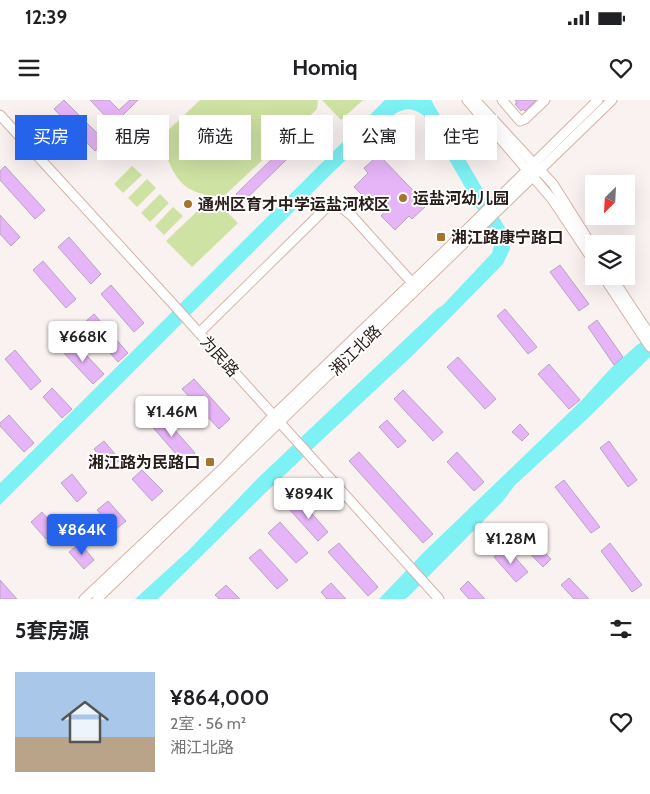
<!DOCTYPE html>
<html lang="zh">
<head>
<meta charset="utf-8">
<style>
  :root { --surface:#fff; --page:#f2f2f2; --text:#202124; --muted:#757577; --accent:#2563eb }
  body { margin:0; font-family:Cabin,"Noto Sans SC",sans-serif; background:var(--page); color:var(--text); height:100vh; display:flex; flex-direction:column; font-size:19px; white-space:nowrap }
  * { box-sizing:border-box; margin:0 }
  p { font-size:16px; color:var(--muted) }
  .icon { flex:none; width:28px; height:28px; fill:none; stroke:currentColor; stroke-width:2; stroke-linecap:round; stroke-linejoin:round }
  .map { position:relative; height:499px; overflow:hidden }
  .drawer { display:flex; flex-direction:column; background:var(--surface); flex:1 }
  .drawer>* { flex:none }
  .hud { position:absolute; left:15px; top:15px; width:620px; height:45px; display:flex; gap:10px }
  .needle { width:32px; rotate:204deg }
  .fabs { position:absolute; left:585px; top:75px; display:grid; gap:10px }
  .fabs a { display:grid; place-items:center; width:50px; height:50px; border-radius:0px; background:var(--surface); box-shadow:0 5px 20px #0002; font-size:25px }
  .price { position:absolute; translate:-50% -42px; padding:0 11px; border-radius:5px; background:#fff; color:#222; font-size:16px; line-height:32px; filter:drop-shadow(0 1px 2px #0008) }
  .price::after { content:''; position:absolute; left:50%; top:30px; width:15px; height:11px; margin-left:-8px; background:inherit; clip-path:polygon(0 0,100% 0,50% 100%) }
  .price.current { background:var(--accent); color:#fff }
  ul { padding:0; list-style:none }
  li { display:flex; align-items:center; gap:15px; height:125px; padding:0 15px }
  li span { display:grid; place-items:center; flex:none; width:140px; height:100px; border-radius:0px; color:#555 }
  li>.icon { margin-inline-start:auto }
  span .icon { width:60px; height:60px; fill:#fffc; stroke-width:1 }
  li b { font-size:21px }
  h2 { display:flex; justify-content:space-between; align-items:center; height:60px; padding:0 15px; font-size:21px }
  .chip { padding:0 18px; border-radius:0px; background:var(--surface); box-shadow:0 5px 20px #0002; font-size:18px; line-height:45px }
  .chip.current { background:var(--accent); color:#fff }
  .status { display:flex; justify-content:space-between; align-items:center; height:35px; padding:0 25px; background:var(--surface); direction:ltr }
  .status svg { height:14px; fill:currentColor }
  header { display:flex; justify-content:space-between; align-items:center; height:65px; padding:0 15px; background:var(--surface); font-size:22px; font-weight:700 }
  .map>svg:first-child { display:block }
  .green { fill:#cee2a3 }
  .water { fill:#7df1f4 }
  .building { fill:#e6b5f7; stroke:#b9a5c0 }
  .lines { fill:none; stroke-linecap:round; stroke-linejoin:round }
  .minor-casing { stroke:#d5b3a7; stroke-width:11 }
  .minor { stroke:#fff; stroke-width:9 }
  .poi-dot { fill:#a5742a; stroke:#fff; stroke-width:2 }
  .labels { text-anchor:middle; stroke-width:4; stroke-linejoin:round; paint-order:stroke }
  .poi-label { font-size:16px; font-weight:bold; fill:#2a1d19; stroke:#fff; text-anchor:start }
  .street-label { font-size:16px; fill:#2a1d19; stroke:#fff }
</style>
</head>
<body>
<div class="status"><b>12:39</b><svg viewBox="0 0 49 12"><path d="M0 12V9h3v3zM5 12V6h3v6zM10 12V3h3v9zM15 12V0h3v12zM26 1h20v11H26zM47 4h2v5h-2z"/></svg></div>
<header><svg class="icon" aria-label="menu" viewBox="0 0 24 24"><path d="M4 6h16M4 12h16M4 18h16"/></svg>Homiq<svg class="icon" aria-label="heart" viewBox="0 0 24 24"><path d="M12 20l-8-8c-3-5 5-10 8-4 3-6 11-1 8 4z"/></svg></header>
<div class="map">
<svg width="650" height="499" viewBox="0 0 650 499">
  <rect width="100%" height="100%" fill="#faf2f0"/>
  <g class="green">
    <path d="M200,0H318L317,9L223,97C213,96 201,95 192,90C173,81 166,56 161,37Z"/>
    <path d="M322,0H363L341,20Z"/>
    <path d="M132,66L142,75L123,93L114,84Z"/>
    <path d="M147,79L156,88L137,107L128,98Z"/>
    <path d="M160,94L169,103L150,122L141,113Z"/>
    <path d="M212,97L238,123L192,167L166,141Z"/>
    <path d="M173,107L183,116L164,135L155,126Z"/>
  </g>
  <g class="water">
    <path d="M385,0H431L508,133L510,149L503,164L414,254L263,395L158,499H135L189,450L258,378L437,209L443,205L492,153L495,142L493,136L424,16C414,8 407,7 396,13L331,74L0,405V383Z"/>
    <path d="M650,237V257L588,318L515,385L503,401L409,496L405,499H379L424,452L581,301L611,268L637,245Z"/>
  </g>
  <g class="building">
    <path d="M64,0L97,33L110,21L90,0H109L119,10L130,0H138L123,15L128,20L95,51L54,9Z"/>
    <path d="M515,0H536L525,11L523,9L521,11L515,4L517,3Z"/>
    <path d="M315,17L323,24L243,102L236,94Z"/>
    <path d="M379,55L427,105L412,119L409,116L395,130L381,116L385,112L371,96L367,100L354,87L368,73L364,68Z"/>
    <path d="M5,66L45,110L35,119L0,80V71Z"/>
    <path d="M0,115L20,137L11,146L0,134Z"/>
    <path d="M69,137L101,174L91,184L58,147Z"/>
    <path d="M43,161L76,199L66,208L33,170Z"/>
    <path d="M560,165L589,204L579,211L550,172Z"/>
    <path d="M111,185L144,223L134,232L101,194Z"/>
    <path d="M505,209L537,247L528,254L497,216Z"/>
    <path d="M94,214L128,253L118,262L84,223Z"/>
    <path d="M597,220L623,257L614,265L588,227Z"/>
    <path d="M73,241L104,274L93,284L62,251Z"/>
    <path d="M15,250L41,281L31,290L5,259Z"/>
    <path d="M458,257L496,299L485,309L447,267Z"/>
    <path d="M549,264L580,300L569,309L538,274Z"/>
    <path d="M194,279L230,319L219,329L182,289Z"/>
    <path d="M52,288L72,309L62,318L43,297Z"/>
    <path d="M403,290L443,332L433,341L394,299Z"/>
    <path d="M159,312L195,353L184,363L148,322Z"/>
    <path d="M9,315L34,343L24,352L0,326V323Z"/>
    <path d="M387,320L406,341L398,348L379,327Z"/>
    <path d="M520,324L529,334L522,341L512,332Z"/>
    <path d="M104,341L120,360L110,368L94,349Z"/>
    <path d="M609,341L637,380L628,387L600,348Z"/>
    <path d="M359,352L433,434L423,443L349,361Z"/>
    <path d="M457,352L484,382L474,391L447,362Z"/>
    <path d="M142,370L163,391L152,401L132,379Z"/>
    <path d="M72,374L87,393L77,402L61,383Z"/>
    <path d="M564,380L600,427L591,433L555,387Z"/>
    <path d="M300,400L328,432L318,441L289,409Z"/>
    <path d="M108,401L126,421L115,430L97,410Z"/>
    <path d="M42,412L57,430L46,439L31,422Z"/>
    <path d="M280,422L308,453L296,463L268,433Z"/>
    <path d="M523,430L551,459L543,467L515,438Z"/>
    <path d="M80,443L94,460L84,469L69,452Z"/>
    <path d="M339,443L378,487L368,496L328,452Z"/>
    <path d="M610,443L642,485L632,492L601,451Z"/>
    <path d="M506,447L528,472L516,482L494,457Z"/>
    <path d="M260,449L288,480L277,489L249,458Z"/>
    <path d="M569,478L589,499H574L561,485Z"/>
    <path d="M0,480L17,499H0Z"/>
    <path d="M468,481L485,499H469L460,489Z"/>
    <path d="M331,483L346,499H327L321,492Z"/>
    <path d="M226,485L240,499H219L215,495Z"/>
  </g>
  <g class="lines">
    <g class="minor-casing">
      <g id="minor">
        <path d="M467,0L552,99L594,162"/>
        <path d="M475,0L553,84L594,149"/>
        <path d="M502,0L520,21L525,19L545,0"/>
        <path d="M0,15L173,204L439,499"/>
        <path d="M603,176L650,247"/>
        <path d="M611,176L650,235"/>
        <path d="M199,233L325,109L333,105L342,108L352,116L415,186"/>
        <path d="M84,499L222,369L273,316L451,145L598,0"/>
        <path d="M97,499L612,0"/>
      </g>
    </g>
    <use href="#minor" class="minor"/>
  </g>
  <g class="poi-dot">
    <circle cx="403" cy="98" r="5"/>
    <circle cx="188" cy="104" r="5"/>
    <rect x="436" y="132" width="10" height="10" rx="2.5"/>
    <rect x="205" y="357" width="10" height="10" rx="2.5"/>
  </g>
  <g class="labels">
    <g class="poi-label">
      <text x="413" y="104">运盐河幼儿园</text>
      <text x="198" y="110">通州区育才中学运盐河校区</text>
      <text x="451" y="143">湘江路康宁路口</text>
      <text x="200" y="368" text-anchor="end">湘江路为民路口</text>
    </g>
    <g class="street-label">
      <text transform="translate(355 250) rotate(-44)" y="6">湘江北路</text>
      <text transform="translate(220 256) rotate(48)" y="6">为民路</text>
    </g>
  </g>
</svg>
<div class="fabs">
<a><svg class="needle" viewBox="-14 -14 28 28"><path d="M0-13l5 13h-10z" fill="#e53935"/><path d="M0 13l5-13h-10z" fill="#757577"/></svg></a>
<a><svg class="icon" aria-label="layers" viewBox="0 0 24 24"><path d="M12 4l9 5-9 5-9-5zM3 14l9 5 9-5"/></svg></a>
</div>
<b class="price" style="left:83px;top:263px">¥668K</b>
<b class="price" style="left:172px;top:338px">¥1.46M</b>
<b class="price" style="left:309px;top:420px">¥894K</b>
<b class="price current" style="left:82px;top:456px">¥864K</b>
<b class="price" style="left:511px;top:465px">¥1.28M</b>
<div class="hud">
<a class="chip current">买房</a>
<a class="chip">租房</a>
<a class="chip">筛选</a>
<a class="chip">新上</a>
<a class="chip">公寓</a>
<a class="chip">住宅</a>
</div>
</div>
<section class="drawer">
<h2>5套房源<svg class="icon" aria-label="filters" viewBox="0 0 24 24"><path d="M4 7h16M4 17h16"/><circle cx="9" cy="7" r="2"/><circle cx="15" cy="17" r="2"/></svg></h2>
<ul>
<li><span style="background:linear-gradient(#a9c7e8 65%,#b9a48a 0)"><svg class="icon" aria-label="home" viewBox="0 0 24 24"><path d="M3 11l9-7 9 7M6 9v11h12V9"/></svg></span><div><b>¥864,000</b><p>2室 · 56 m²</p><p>湘江北路</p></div><svg class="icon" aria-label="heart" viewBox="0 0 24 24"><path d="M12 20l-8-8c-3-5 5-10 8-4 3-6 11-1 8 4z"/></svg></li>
</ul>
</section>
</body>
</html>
